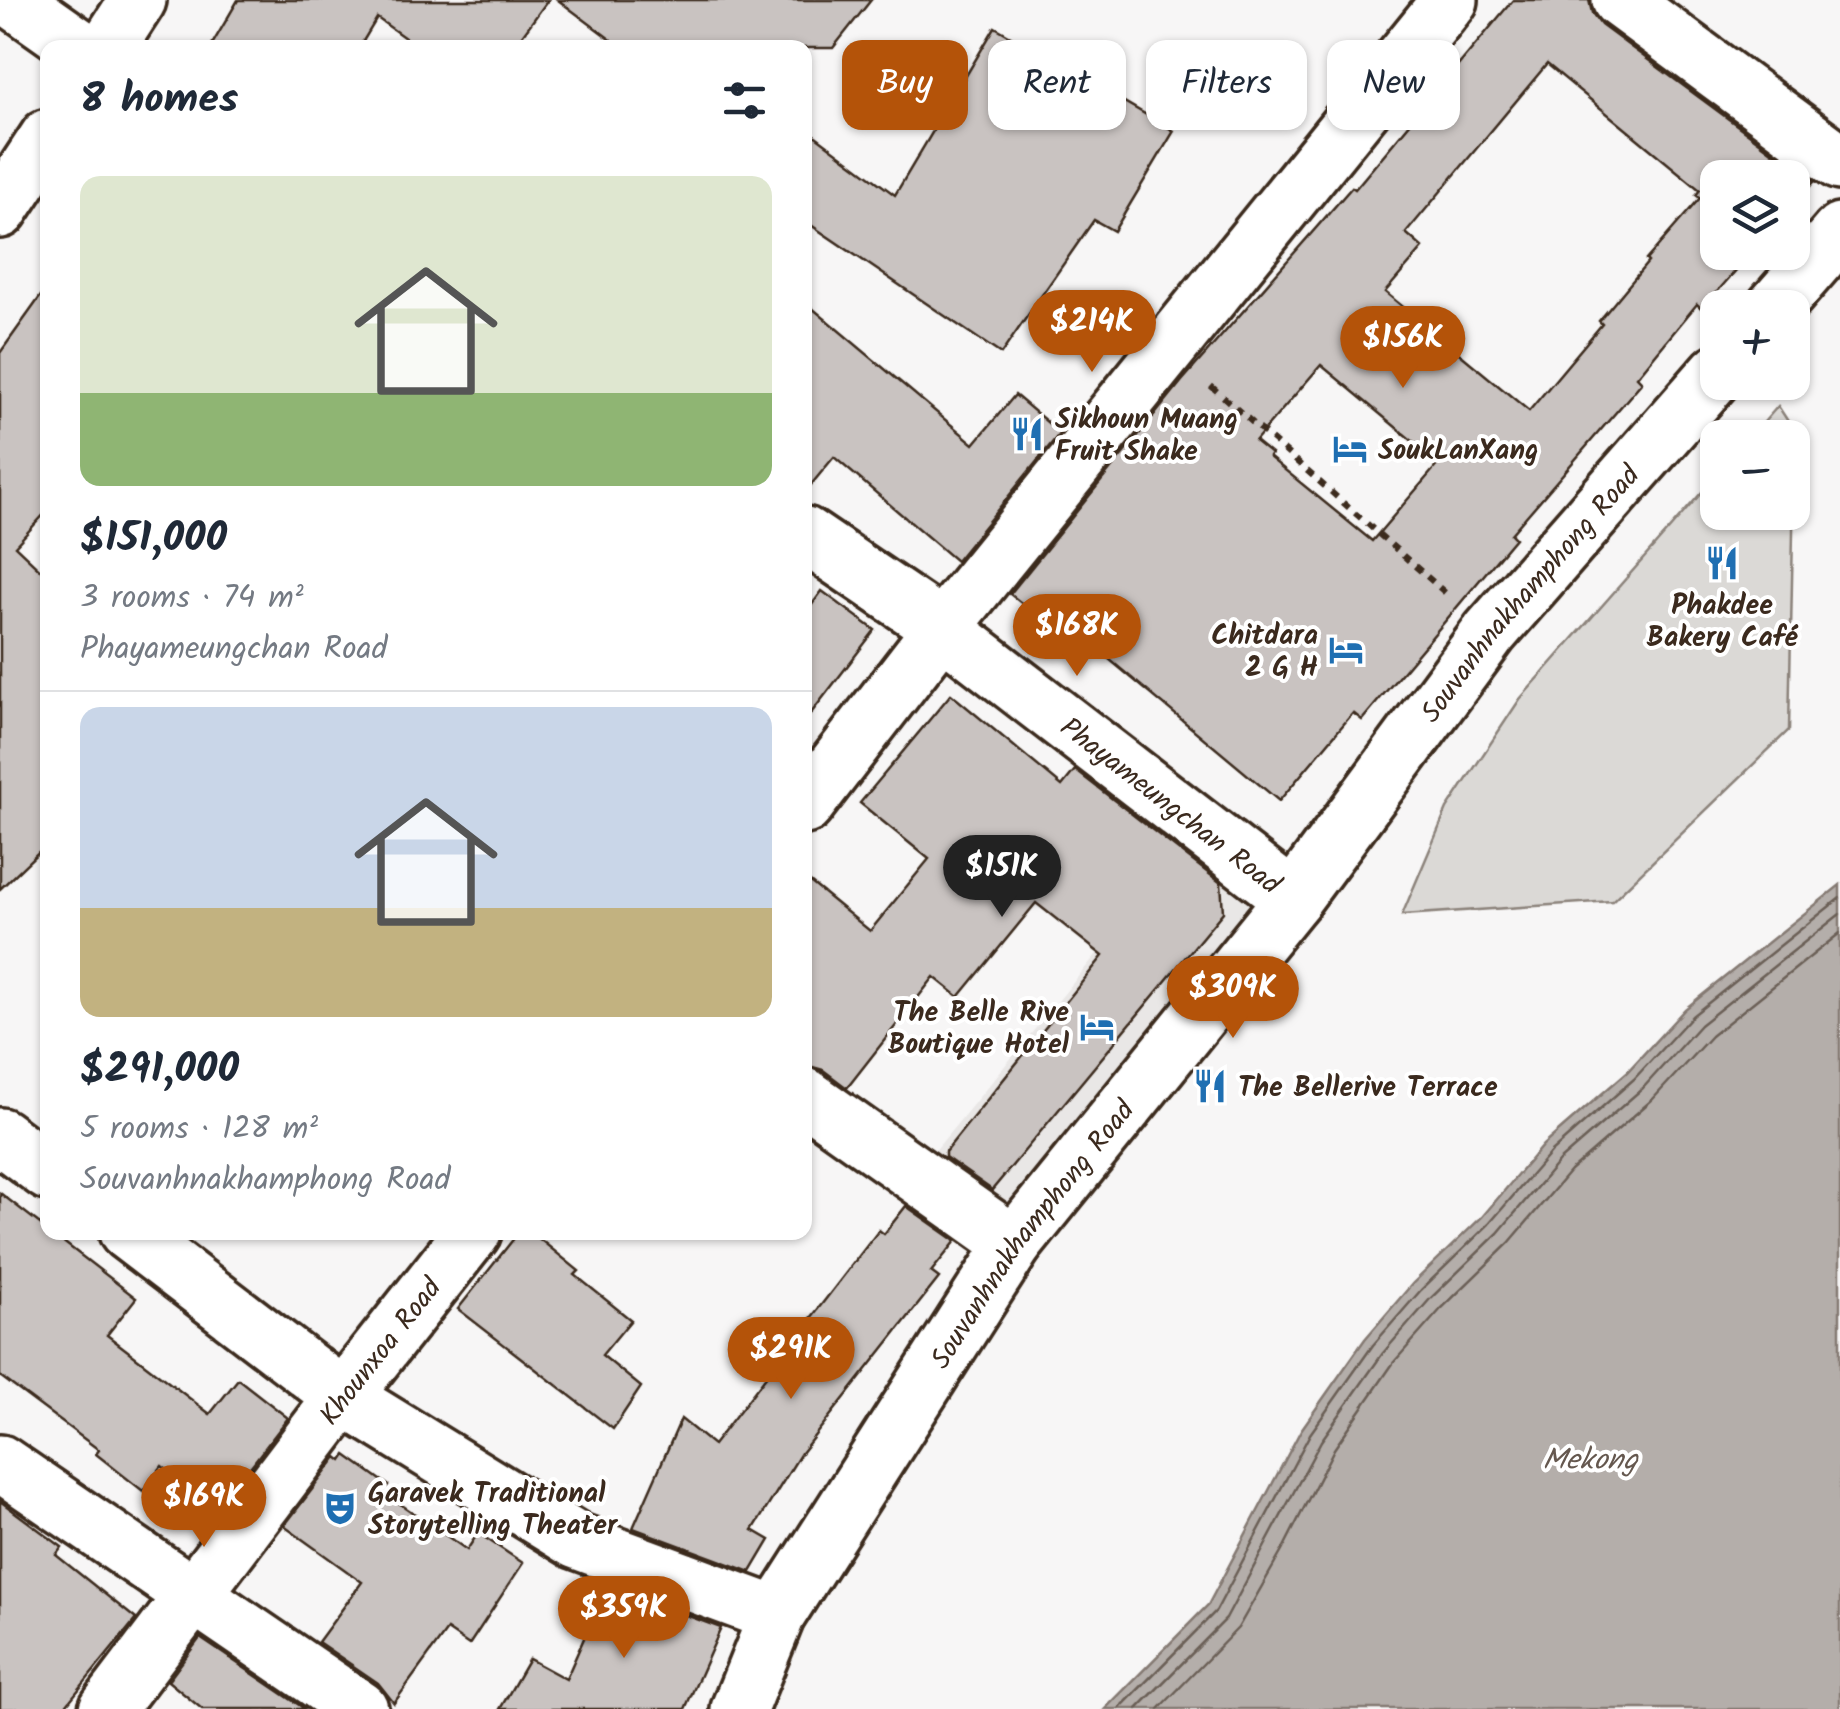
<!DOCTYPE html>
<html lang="en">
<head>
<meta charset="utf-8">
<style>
  :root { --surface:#fff; --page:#f6f6f7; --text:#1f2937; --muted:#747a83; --line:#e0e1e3; --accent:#b45309 }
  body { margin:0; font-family:Kalam,sans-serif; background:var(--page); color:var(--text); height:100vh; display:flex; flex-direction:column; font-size:38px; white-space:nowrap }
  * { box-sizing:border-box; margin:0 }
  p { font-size:32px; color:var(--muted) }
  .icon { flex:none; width:55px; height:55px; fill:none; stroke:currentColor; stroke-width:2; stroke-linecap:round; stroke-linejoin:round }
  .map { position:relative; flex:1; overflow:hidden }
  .drawer { position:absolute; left:40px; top:40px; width:772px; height:1200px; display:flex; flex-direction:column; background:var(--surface); border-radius:20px; box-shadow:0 2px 8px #0004 }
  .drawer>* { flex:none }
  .hud { position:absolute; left:842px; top:40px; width:848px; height:90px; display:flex; gap:20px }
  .fabs { position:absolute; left:1700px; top:160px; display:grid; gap:20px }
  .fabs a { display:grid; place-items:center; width:110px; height:110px; border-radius:20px; background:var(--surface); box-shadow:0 2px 8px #0004; font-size:50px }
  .price { position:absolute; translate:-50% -85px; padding:0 22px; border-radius:35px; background:var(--accent); color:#fff; font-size:32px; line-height:65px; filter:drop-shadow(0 2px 5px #0008) }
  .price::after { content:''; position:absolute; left:50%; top:60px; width:30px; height:22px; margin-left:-15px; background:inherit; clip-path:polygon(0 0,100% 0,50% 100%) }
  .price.selected { background:#222; color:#fff }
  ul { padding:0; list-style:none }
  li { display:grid; align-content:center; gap:20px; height:530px; padding:0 40px }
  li+li { border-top:2px solid var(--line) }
  li span { display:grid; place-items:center; height:310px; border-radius:20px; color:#555 }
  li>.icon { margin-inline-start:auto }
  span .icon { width:180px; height:180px; fill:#fffc; stroke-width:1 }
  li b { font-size:42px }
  h2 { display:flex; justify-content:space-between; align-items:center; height:120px; padding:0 40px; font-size:42px }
  .tag { padding:0 35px; border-radius:20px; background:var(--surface); box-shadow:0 2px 8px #0004; font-size:35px; line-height:90px }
  .tag.selected { background:var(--accent); color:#fff }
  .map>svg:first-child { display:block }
  .built { fill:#e9e7e6 }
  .green { fill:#dbd9d6; stroke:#8b827a; stroke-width:2.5 }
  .water { fill:#b4aeaa; stroke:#847972; stroke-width:2.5 }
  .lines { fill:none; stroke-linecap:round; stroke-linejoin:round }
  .shore { stroke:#6b5f56; stroke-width:2.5 }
  .building { fill:#c9c3c1; stroke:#3b2a1e; stroke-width:2.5; fill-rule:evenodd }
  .minor-casing { stroke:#3b2a1e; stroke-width:62 }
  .major-casing { stroke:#3b2a1e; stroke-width:62 }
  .path { stroke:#3b2a1e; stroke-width:6; stroke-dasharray:8 8; stroke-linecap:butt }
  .minor { stroke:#fff; stroke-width:55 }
  .major { stroke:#fff; stroke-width:55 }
  .labels { text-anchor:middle; stroke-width:8; stroke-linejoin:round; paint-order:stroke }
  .poi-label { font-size:28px; font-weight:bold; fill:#3b2a1e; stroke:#fff; text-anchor:start }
  .street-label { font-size:28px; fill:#3b2a1e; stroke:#fff }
  .water-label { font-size:30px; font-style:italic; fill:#65584f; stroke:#fff }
</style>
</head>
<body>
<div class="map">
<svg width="1840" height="1709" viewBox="0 0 1840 1709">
  <rect width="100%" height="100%" fill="#f7f6f6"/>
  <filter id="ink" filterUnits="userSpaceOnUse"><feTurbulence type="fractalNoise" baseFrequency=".01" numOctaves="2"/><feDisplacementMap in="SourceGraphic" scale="20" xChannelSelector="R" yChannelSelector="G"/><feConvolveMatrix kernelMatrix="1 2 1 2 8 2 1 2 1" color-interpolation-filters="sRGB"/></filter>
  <g filter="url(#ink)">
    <path class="built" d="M1193,837L1265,895L1001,1217L929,1158Z"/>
    <path class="green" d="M1778,406L1795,432L1789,730L1612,901L1402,915L1447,809L1520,699L1717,475L1718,512H1792V438L1751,437Z"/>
    <path class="water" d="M1840,885V1709H1105L1208,1605L1301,1430L1365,1339L1413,1283L1482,1217L1543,1145L1627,1072L1685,1009Z"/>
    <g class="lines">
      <g class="shore">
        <path d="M1119,1709L1216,1611L1310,1434L1373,1345L1421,1290L1489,1224L1551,1152L1634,1079L1692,1016L1840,898"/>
        <path d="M1137,1709L1226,1619L1321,1441L1383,1353L1430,1299L1498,1233L1559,1161L1643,1088L1700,1025L1840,914"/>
        <path d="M1159,1709L1238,1628L1282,1551L1334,1449L1394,1362L1441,1309L1509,1243L1570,1171L1653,1099L1711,1036L1840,933"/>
      </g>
    </g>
    <g class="building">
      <path d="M238,0H548L513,48H419L377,18L359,48H210Z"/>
      <path d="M558,0H871L833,48H622Z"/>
      <path d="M1513,0H1589L1592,13L1601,25L1814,182L1792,206V178H1718V252H1752L1702,309L1697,304L1637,377L1642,382L1511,534L1515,538L1362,720L1353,713L1279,801L1097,649L1090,658L1010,594L1182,381L1352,187L1355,189ZM1547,64L1700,190L1696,195L1700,198L1646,260L1648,262L1599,321L1602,324L1529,411L1385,292L1423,248L1406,233ZM1321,365L1439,463L1372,541L1269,457L1271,454L1255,441Z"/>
      <path d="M995,27L1174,131L1114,231L1094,220L1001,354L805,221V128L895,195Z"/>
      <path d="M48,286V510L15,546L48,577V843L0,889V353Z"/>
      <path d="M805,302L974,444L1015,395L1060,433L956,561L834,457L805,492Z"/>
      <path d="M822,591L875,630L805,721V614Z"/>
      <path d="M951,694L1062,786L1075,770L1221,883L1223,912L992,1190L945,1157V1152L1103,956L1036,903L959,997L934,977L847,1088L823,1070L805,1065V878L870,931L929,859L860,803Z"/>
      <path d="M0,1193L136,1298L107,1335L210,1414L238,1379L288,1418L217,1510L162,1466L143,1491L96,1454L99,1450L0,1376Z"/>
      <path d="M906,1206L956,1241L931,1272L939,1278L801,1453L753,1530L770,1540L751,1572L633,1528L681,1419L713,1445L879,1230L884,1234Z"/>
      <path d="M519,1232H531L579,1271L575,1275L631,1320L602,1355L641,1387L613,1429L458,1309Z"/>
      <path d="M346,1455L388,1485L383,1492L467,1550L478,1533L523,1563L469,1645L447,1630L394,1703L378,1683L318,1642L362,1582L284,1526L337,1457L342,1461Z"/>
      <path d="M0,1501L62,1547L56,1555L136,1619L63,1709H0Z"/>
      <path d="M607,1586L721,1628L685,1709H500L529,1659L566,1679Z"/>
      <path d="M200,1638L305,1709H202L168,1681Z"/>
    </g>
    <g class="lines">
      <g class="minor-casing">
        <g id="minor">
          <path d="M13,0L81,48"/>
          <path d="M1620,0L1840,162"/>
          <path d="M1774,308L1840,232"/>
          <path id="s1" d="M805,535L942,628L1293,899"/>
          <path d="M805,806L942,628L1450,0"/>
          <path d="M805,1096L1014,1244"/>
          <path d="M0,1136L48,1172"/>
          <path d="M127,1232L343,1397L577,1541L777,1615"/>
          <path d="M0,1463L360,1709"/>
          <path id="s2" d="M107,1709L343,1397L473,1232"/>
          <path id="s3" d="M739,1709L777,1615L1014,1244L1293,899L1490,632L1718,372"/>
        </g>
      </g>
      <g class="major-casing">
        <g id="major">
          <path d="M107,48L138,0"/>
          <path d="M0,210L48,137"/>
        </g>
      </g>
      <path class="path" d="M1211,386L1449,596"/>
      <use href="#minor" class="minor"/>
      <use href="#major" class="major"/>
    </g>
  </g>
  <defs>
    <g id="restaurant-bare" transform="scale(2.7)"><path d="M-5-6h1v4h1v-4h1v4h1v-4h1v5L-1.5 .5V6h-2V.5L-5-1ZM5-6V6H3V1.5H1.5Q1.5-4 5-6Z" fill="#1f6fb2" stroke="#fff" stroke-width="2.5" paint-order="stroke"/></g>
    <g id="hotel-bare" transform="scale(2.7)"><path d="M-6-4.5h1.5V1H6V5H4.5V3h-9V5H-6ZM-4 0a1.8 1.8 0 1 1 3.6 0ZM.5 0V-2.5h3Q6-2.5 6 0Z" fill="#1f6fb2" stroke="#fff" stroke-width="2.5" paint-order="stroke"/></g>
    <g id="theatre-bare" transform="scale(2.7)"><path d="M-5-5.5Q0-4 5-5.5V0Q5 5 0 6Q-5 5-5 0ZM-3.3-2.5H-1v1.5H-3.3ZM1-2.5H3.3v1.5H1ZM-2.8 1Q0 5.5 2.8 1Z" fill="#1f6fb2" stroke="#fff" stroke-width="2.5" paint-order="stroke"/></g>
  </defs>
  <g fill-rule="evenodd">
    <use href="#restaurant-bare" x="1027" y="434"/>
    <use href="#hotel-bare" x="1350" y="449"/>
    <use href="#restaurant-bare" x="1722" y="563"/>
    <use href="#hotel-bare" x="1346" y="650"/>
    <use href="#hotel-bare" x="1097" y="1027"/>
    <use href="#restaurant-bare" x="1210" y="1086"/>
    <use href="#theatre-bare" x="340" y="1508"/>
  </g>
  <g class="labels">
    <g class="poi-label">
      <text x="1055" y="428">Sikhoun Muang<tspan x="1055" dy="32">Fruit Shake</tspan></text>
      <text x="1378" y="459">SoukLanXang</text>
      <text x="1722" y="614" text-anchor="middle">Phakdee<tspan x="1722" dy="32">Bakery Café</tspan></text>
      <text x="1318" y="644" text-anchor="end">Chitdara<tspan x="1318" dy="32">2 G H</tspan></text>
      <text x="1069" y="1021" text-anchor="end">The Belle Rive<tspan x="1069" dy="32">Boutique Hotel</tspan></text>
      <text x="1238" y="1096">The Bellerive Terrace</text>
      <text x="368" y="1502">Garavek Traditional<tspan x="368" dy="32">Storytelling Theater</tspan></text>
    </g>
    <g class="street-label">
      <text dy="10" stroke="none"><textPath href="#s3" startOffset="1372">Souvanhnakhamphong Road</textPath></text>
      <text dy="10" stroke="none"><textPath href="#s1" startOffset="455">Phayameungchan Road</textPath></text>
      <text dy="10" stroke="none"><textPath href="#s3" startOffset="560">Souvanhnakhamphong Road</textPath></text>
      <text dy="10" stroke="none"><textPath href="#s2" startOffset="450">Khounxoa Road</textPath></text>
    </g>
    <g class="water-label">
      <text x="1590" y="1469">Mekong</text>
    </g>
  </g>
</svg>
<div class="fabs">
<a><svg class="icon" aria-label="layers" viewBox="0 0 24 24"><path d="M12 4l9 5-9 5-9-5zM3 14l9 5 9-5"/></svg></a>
<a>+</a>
<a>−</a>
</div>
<b class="price" style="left:1092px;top:375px">$214K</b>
<b class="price" style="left:1403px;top:391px">$156K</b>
<b class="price" style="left:1077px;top:679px">$168K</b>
<b class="price selected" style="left:1002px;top:920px">$151K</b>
<b class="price" style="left:1233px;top:1041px">$309K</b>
<b class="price" style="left:791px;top:1402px">$291K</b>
<b class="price" style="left:204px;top:1550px">$169K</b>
<b class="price" style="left:624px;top:1661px">$359K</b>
<div class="hud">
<a class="tag selected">Buy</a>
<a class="tag">Rent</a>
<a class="tag">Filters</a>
<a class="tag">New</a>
</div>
<section class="drawer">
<h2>8 homes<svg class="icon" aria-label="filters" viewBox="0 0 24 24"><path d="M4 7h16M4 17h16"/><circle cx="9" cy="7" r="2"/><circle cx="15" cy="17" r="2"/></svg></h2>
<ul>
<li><span style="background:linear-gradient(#dfe7d0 70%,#8fb573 0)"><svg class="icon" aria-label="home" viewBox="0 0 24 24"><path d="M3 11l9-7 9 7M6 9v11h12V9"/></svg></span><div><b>$151,000</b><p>3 rooms · 74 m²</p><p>Phayameungchan Road</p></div></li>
<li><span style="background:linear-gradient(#c9d6e8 65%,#c2b280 0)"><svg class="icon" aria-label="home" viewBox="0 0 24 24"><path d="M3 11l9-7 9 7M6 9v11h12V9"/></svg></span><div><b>$291,000</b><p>5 rooms · 128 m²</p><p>Souvanhnakhamphong Road</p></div></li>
</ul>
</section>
</div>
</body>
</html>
